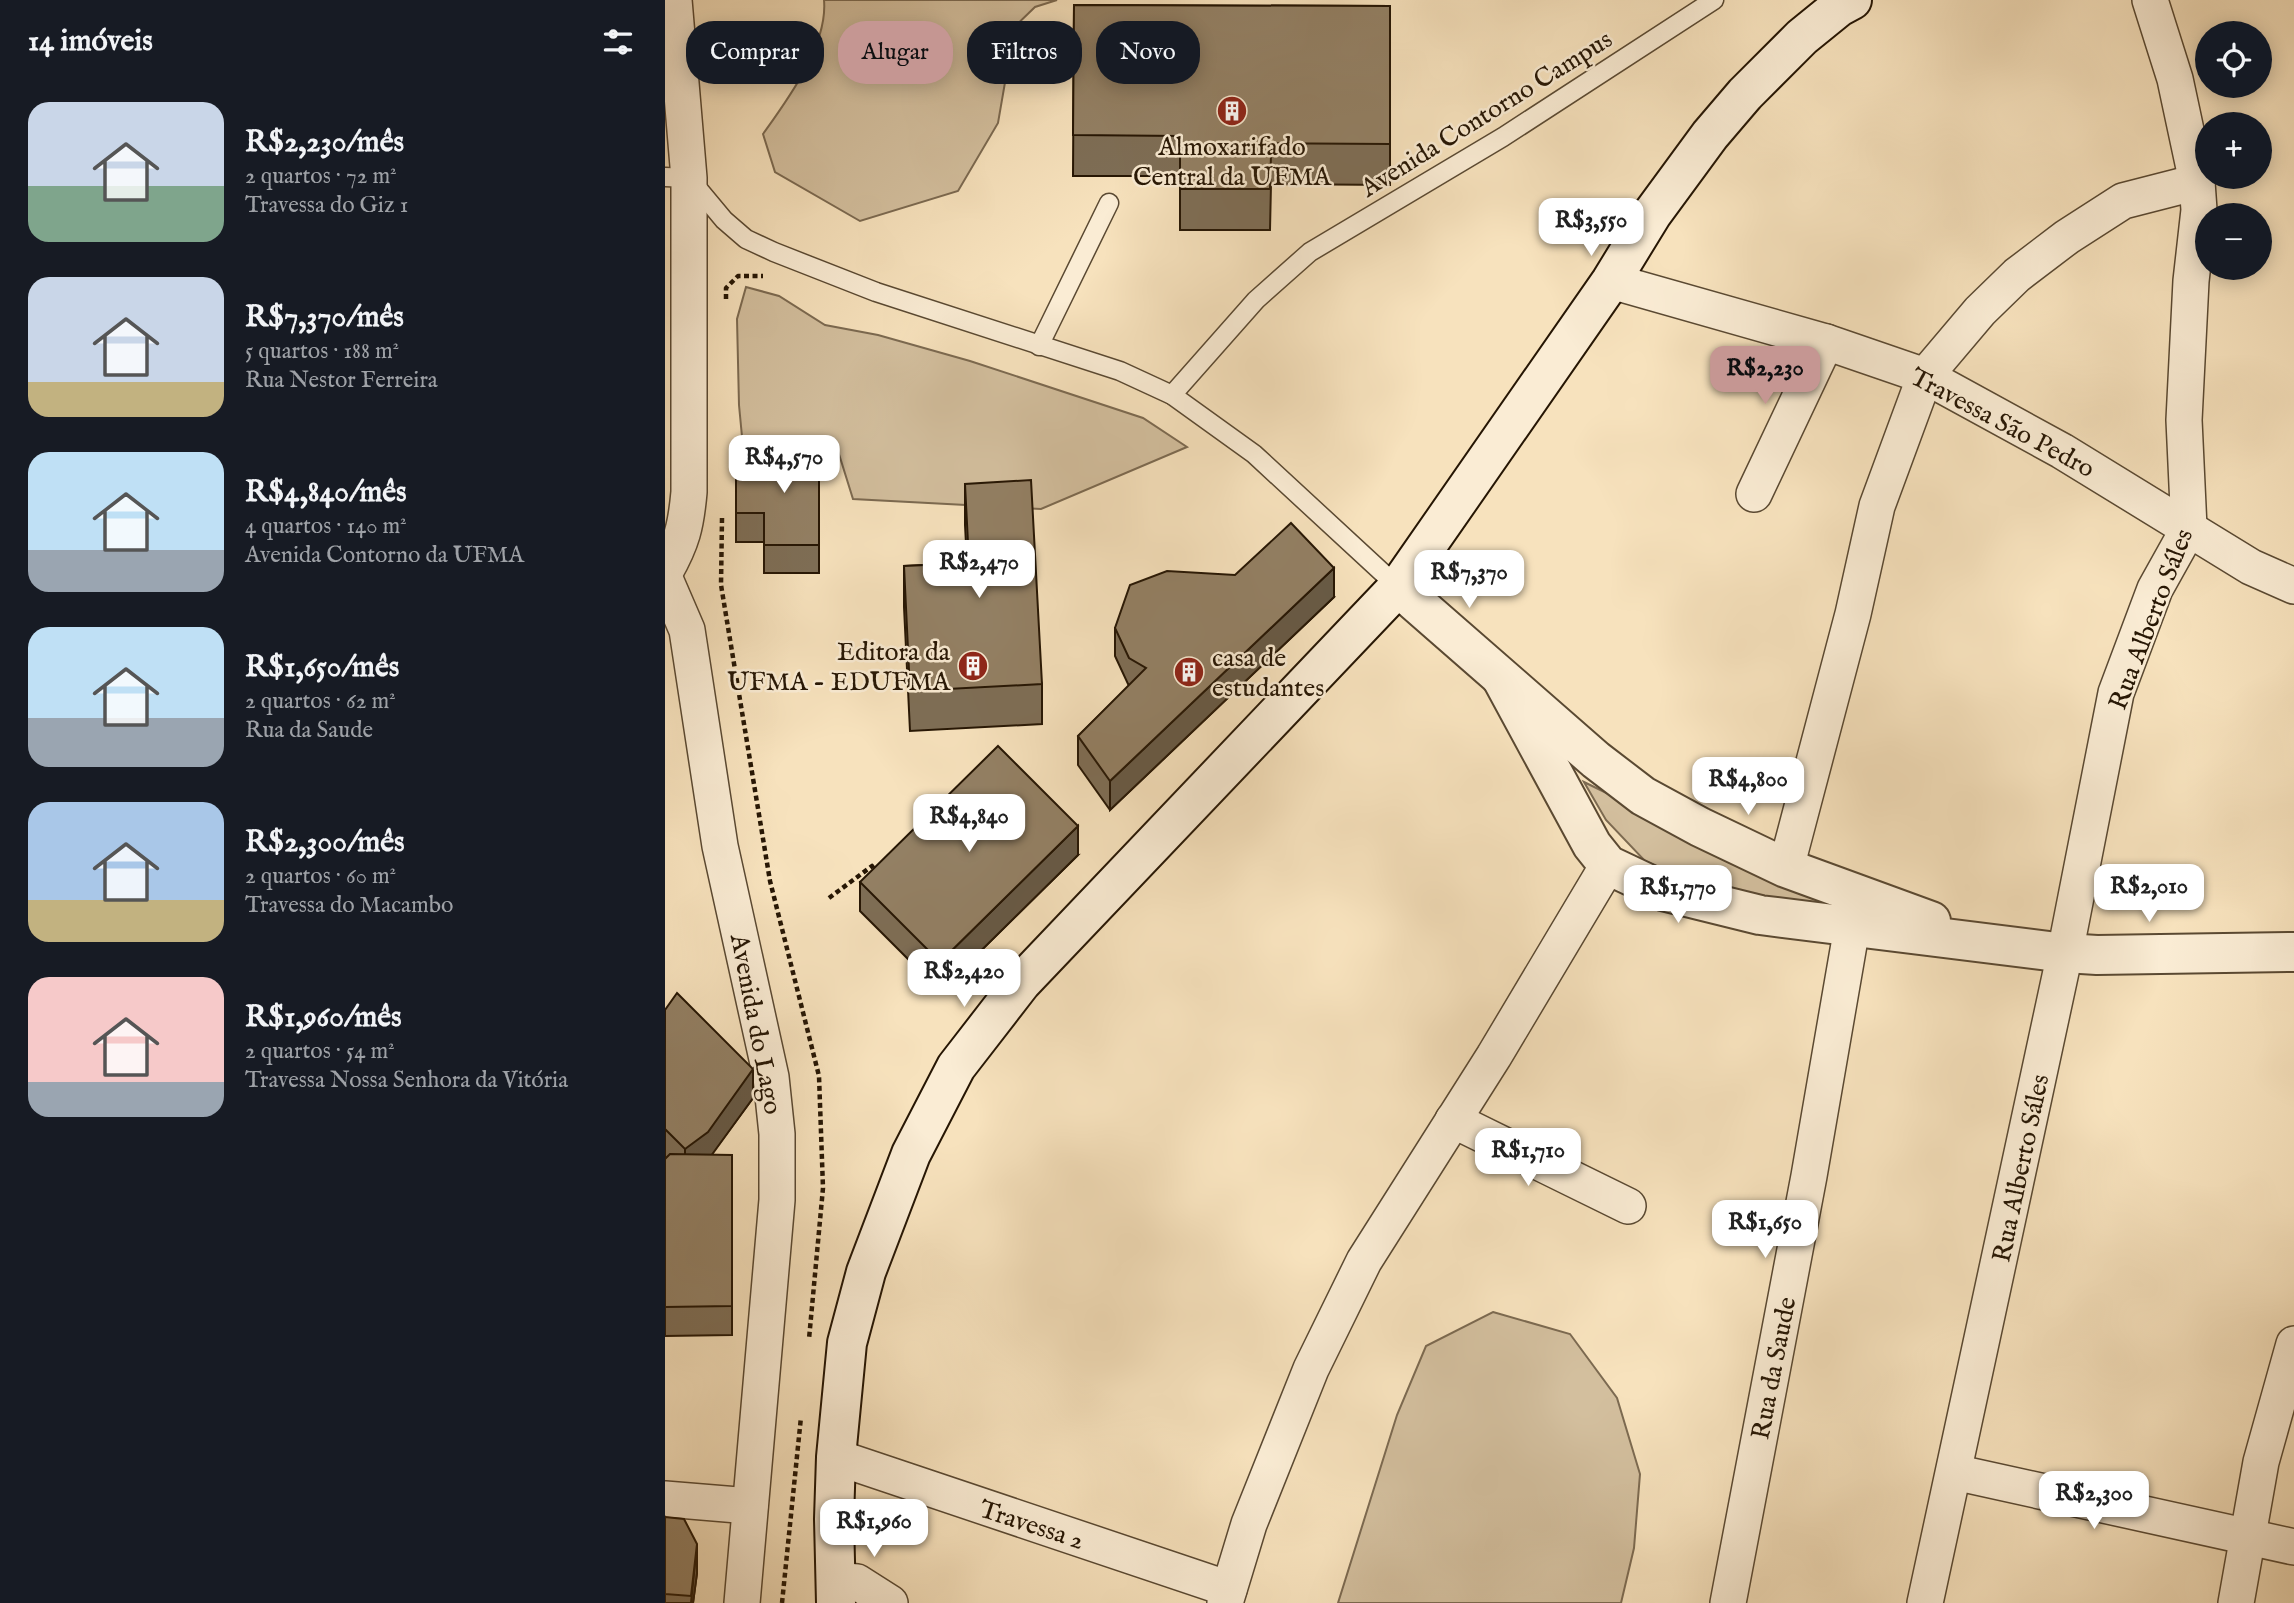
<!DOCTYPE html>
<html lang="pt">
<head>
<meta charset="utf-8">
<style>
  :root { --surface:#171b24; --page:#242831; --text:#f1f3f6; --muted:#9ea1a6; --accent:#c59692 }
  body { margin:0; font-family:"IM FELL English",serif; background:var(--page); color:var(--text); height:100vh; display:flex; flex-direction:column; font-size:26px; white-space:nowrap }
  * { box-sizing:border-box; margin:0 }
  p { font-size:23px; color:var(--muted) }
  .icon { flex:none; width:38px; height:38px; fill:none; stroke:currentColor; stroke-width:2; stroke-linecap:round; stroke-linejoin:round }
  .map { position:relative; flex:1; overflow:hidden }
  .panel { display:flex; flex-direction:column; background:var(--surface); width:665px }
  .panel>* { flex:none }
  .hud { position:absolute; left:21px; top:21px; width:665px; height:63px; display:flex; gap:14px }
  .tools { position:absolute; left:1530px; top:21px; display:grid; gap:14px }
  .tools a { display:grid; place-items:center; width:77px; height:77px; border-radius:50%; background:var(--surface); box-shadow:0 4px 18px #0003; font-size:35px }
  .price { position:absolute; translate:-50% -60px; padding:0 16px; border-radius:14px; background:#fff; color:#222; font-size:23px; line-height:46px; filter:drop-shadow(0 2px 4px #0008) }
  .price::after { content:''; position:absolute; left:50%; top:42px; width:21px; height:16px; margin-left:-10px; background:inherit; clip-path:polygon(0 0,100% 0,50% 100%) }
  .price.current { background:var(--accent); color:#111 }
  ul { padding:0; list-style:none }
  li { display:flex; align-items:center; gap:21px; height:175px; padding:0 28px }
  li span { display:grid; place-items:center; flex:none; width:196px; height:140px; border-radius:21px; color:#555 }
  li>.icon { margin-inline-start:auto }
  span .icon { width:84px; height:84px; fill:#fffc; stroke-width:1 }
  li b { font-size:30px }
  h2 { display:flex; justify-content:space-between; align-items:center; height:84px; padding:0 28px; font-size:30px }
  .tag { padding:0 24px; border-radius:28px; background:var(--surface); box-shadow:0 4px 18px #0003; font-size:24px; line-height:63px }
  .tag.current { background:var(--accent); color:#111 }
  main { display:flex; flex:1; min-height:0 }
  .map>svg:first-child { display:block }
  .green { fill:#d3bf9e; stroke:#7c6a51; stroke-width:2 }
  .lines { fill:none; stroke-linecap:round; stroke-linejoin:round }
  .service-casing { stroke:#5a4932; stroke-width:21 }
  .minor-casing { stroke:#5a4932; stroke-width:38 }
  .tertiary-casing { stroke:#5a4932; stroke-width:42 }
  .secondary-casing { stroke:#261604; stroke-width:42 }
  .path { stroke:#261604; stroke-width:4.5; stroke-dasharray:5 3.5; stroke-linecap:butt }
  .service { stroke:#faecd4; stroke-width:18 }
  .minor { stroke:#faecd4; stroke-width:35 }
  .tertiary { stroke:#faecd4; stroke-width:38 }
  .secondary { stroke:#faecd4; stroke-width:38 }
  .wall { fill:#7e6e56; stroke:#261604; stroke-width:2 }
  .shaded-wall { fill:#675a46; stroke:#261604; stroke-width:2 }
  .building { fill:#938064; stroke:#261604; stroke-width:2 }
  .labels { text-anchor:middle; stroke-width:5; stroke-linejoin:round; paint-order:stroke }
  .street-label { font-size:26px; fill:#261604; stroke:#faecd4 }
  .poi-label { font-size:26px; fill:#261604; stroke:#faecd4 }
</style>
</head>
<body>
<main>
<section class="panel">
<h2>14 imóveis<svg class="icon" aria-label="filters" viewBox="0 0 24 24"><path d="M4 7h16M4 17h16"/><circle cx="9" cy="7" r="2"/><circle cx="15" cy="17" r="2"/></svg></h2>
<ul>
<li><span style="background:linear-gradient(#c9d6e8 60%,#7fa58c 0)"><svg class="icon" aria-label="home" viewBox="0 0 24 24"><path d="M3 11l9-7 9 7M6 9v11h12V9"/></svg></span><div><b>R$2,230/mês</b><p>2 quartos · 72 m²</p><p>Travessa do Giz 1</p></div></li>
<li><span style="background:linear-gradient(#c9d6e8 75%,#c2b280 0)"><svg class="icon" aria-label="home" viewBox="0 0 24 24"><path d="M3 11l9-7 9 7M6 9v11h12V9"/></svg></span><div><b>R$7,370/mês</b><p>5 quartos · 188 m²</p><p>Rua Nestor Ferreira</p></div></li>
<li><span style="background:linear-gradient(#bfe0f5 70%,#9aa5b1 0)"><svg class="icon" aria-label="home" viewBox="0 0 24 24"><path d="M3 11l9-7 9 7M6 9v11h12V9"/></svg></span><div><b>R$4,840/mês</b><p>4 quartos · 140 m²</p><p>Avenida Contorno da UFMA</p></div></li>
<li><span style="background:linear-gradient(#bfe0f5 65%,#9aa5b1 0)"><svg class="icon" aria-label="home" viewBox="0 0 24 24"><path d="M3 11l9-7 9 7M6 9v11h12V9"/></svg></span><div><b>R$1,650/mês</b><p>2 quartos · 62 m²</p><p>Rua da Saude</p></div></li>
<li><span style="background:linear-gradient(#a9c7e8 70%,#c2b280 0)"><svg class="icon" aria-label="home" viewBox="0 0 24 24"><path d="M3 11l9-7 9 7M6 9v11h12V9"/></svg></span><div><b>R$2,300/mês</b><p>2 quartos · 60 m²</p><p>Travessa do Macambo</p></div></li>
<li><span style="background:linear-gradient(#f6c9c9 75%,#9aa5b1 0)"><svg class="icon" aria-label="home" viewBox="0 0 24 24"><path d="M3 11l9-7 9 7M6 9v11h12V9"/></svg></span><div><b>R$1,960/mês</b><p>2 quartos · 54 m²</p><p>Travessa Nossa Senhora da Vitória</p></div></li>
</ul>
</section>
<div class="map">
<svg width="1629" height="1603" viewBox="0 0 1629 1603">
  <rect width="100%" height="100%" fill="#f7e2bd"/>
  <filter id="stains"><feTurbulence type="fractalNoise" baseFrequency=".00286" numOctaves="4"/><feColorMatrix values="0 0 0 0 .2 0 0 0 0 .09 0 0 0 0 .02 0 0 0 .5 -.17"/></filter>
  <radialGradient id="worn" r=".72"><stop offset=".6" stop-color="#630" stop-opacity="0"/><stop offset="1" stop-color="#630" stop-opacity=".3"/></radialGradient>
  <g class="green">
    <path d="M159,0H392L370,7L344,32L342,71L333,123L293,191L195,221L110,172L98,134C123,99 163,45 159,0Z"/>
    <path d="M81,287L114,296L160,325L213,335L305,361L478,418L522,447L376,509L188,499L173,451L78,447L74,405L72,319Z"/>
    <path d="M919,782L1007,825L1164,896L1167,910L1033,885L980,861L941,820Z"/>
    <path d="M828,1312L905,1334L952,1398L975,1474L969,1548L956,1603H673L732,1415L761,1346Z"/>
  </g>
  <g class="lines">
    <g class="service-casing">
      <g id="service">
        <path d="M0,177L24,178L59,220L81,239L109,252L211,292L455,371L507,395L589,454L733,587"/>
        <path d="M374,346L444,203"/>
        <path d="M507,395L591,300L645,252L838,137L1049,0"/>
      </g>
    </g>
    <g class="minor-casing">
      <g id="minor">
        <path d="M946,281L1161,342L1260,376L1397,451L1586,567L1629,586"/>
        <path d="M1089,494L1161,342"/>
        <path d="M0,572C17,542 21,526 24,492V178L9,0"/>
        <path d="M0,579L22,630L55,846L106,1077L112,1134V1200L77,1603"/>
        <path d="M1121,868L1188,614L1212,506L1260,376L1315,311L1352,275L1402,237L1458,201L1532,182"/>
        <path d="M788,1120L963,1206"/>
        <path d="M171,1457L564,1589"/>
        <path d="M1289,1472L1629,1547"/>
        <path d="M0,1499L85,1506"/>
        <path d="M170,1580L192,1582L225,1603"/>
        <path d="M560,1603L584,1524L646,1369L699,1261L829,1056L943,865"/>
        <path d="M1063,1603L1144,1176L1187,927"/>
        <path d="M1260,1603L1400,953L1451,693L1490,589L1524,528L1519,420L1526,281L1534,210L1532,182L1510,79L1485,0"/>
        <path d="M1571,1603L1596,1462L1629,1344"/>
      </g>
    </g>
    <g class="tertiary-casing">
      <g id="tertiary">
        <path d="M733,587L931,760L978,796L1035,827L1121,868L1266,921"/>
        <path d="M837,679L927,845L943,865L998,891L1095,915L1400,953L1432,955L1629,952"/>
      </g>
    </g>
    <g class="secondary-casing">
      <path id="secondary" d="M171,1603L169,1519L171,1457L182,1343L201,1272L246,1154L291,1067L356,983L733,587L946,281L987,214L1045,135L1080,94L1137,37L1174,7L1187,0"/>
    </g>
    <g class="path">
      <path d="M61,299V288L73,276H98"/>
      <path d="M57,518L56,585L105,881L154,1076L158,1188L144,1339"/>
      <path d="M164,898L207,866L212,873"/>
      <path d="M117,1603L136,1417"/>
    </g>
    <use href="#service" class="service"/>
    <use href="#minor" class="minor"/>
    <use href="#tertiary" class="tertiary"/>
    <use href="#secondary" class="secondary"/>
  </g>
  <g class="wall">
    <path d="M409,5L725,6V185L606,184L605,230H515V176H408Z"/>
    <path d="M154,446V573H99V542H71V471H97Z"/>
    <path d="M300,484L377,684V724L245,731L239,607V566L302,563L300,525Z"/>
    <path d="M570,575L669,597L445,810L413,765V736L464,686L450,656V628Z"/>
    <path d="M413,855L275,991L195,911V882Z"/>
    <path d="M0,1010L88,1098L46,1155H67V1335L0,1336Z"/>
    <path d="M0,1517L32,1573L28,1603H0Z"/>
  </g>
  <g class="shaded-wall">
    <path d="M669,568V597L445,810V781Z"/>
    <path d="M413,826V855L275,991V962Z"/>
    <path d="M88,1069V1098L43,1160L20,1178V1149Z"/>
    <path d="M32,1544V1573L28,1603H26Z"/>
  </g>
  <g class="building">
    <path d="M409,5L725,6V144L558,143V154L606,155L605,189H515V136L408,135Z"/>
    <path d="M97,446H154V545H99V513H71V471H98Z"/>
    <path d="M366,480L377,684L245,691L239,566L304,563L300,484Z"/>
    <path d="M626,523L669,568L445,781L413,736L481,668L464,658L450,628L465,585L502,571L570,575Z"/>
    <path d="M333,746L413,826L275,962L195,882Z"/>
    <path d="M12,993L88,1069L43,1132L20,1149L0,1129V1010Z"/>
    <path d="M5,1154L67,1155V1306L0,1307V1159Z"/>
    <path d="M0,1517L19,1519L32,1544L26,1596L0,1594Z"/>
  </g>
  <defs>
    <g id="building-disc" transform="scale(1.575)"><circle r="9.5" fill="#8f2418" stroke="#faecd4"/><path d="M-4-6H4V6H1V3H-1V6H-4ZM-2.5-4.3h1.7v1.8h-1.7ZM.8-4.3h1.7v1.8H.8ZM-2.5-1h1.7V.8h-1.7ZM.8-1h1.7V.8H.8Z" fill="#fff"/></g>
  </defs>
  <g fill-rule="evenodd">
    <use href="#building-disc" x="567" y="111"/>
    <use href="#building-disc" x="308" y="666"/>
    <use href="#building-disc" x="524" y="672"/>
  </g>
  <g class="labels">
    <g class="street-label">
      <text transform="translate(821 113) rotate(-32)" y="9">Avenida Contorno Campus</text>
      <text transform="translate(1338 422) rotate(28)" y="9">Travessa São Pedro</text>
      <text transform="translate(1485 619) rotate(-69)" y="9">Rua Alberto Sáles</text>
      <text transform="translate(92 1024) rotate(79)" y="9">Avenida do Lago</text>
      <text transform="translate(1355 1168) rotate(-78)" y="9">Rua Alberto Sáles</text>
      <text transform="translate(1108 1368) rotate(-79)" y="9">Rua da Saude</text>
      <text transform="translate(367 1524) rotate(18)" y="9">Travessa 2</text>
    </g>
    <g class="poi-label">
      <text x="567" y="155">Almoxarifado<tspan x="567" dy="30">Central da UFMA</tspan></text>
      <text x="285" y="660" text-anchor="end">Editora da<tspan x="285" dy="30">UFMA - EDUFMA</tspan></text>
      <text x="547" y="666" text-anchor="start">casa de<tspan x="547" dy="30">estudantes</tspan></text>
    </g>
  </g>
  <rect width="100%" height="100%" filter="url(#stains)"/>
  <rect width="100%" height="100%" fill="url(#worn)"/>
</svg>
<div class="tools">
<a><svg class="icon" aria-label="locate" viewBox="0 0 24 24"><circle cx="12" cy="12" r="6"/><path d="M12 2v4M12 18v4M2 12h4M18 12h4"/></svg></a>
<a>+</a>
<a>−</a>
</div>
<b class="price" style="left:926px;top:258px">R$3,550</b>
<b class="price current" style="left:1100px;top:406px">R$2,230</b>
<b class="price" style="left:119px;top:495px">R$4,570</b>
<b class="price" style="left:314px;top:600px">R$2,470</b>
<b class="price" style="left:804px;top:610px">R$7,370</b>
<b class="price" style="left:1083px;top:817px">R$4,800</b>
<b class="price" style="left:304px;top:854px">R$4,840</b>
<b class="price" style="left:1484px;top:924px">R$2,010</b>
<b class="price" style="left:1013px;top:925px">R$1,770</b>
<b class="price" style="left:299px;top:1009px">R$2,420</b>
<b class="price" style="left:863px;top:1188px">R$1,710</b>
<b class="price" style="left:1100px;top:1260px">R$1,650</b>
<b class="price" style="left:1429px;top:1531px">R$2,300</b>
<b class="price" style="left:209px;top:1559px">R$1,960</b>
<div class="hud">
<a class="tag">Comprar</a>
<a class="tag current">Alugar</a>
<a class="tag">Filtros</a>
<a class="tag">Novo</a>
</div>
</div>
</main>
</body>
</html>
